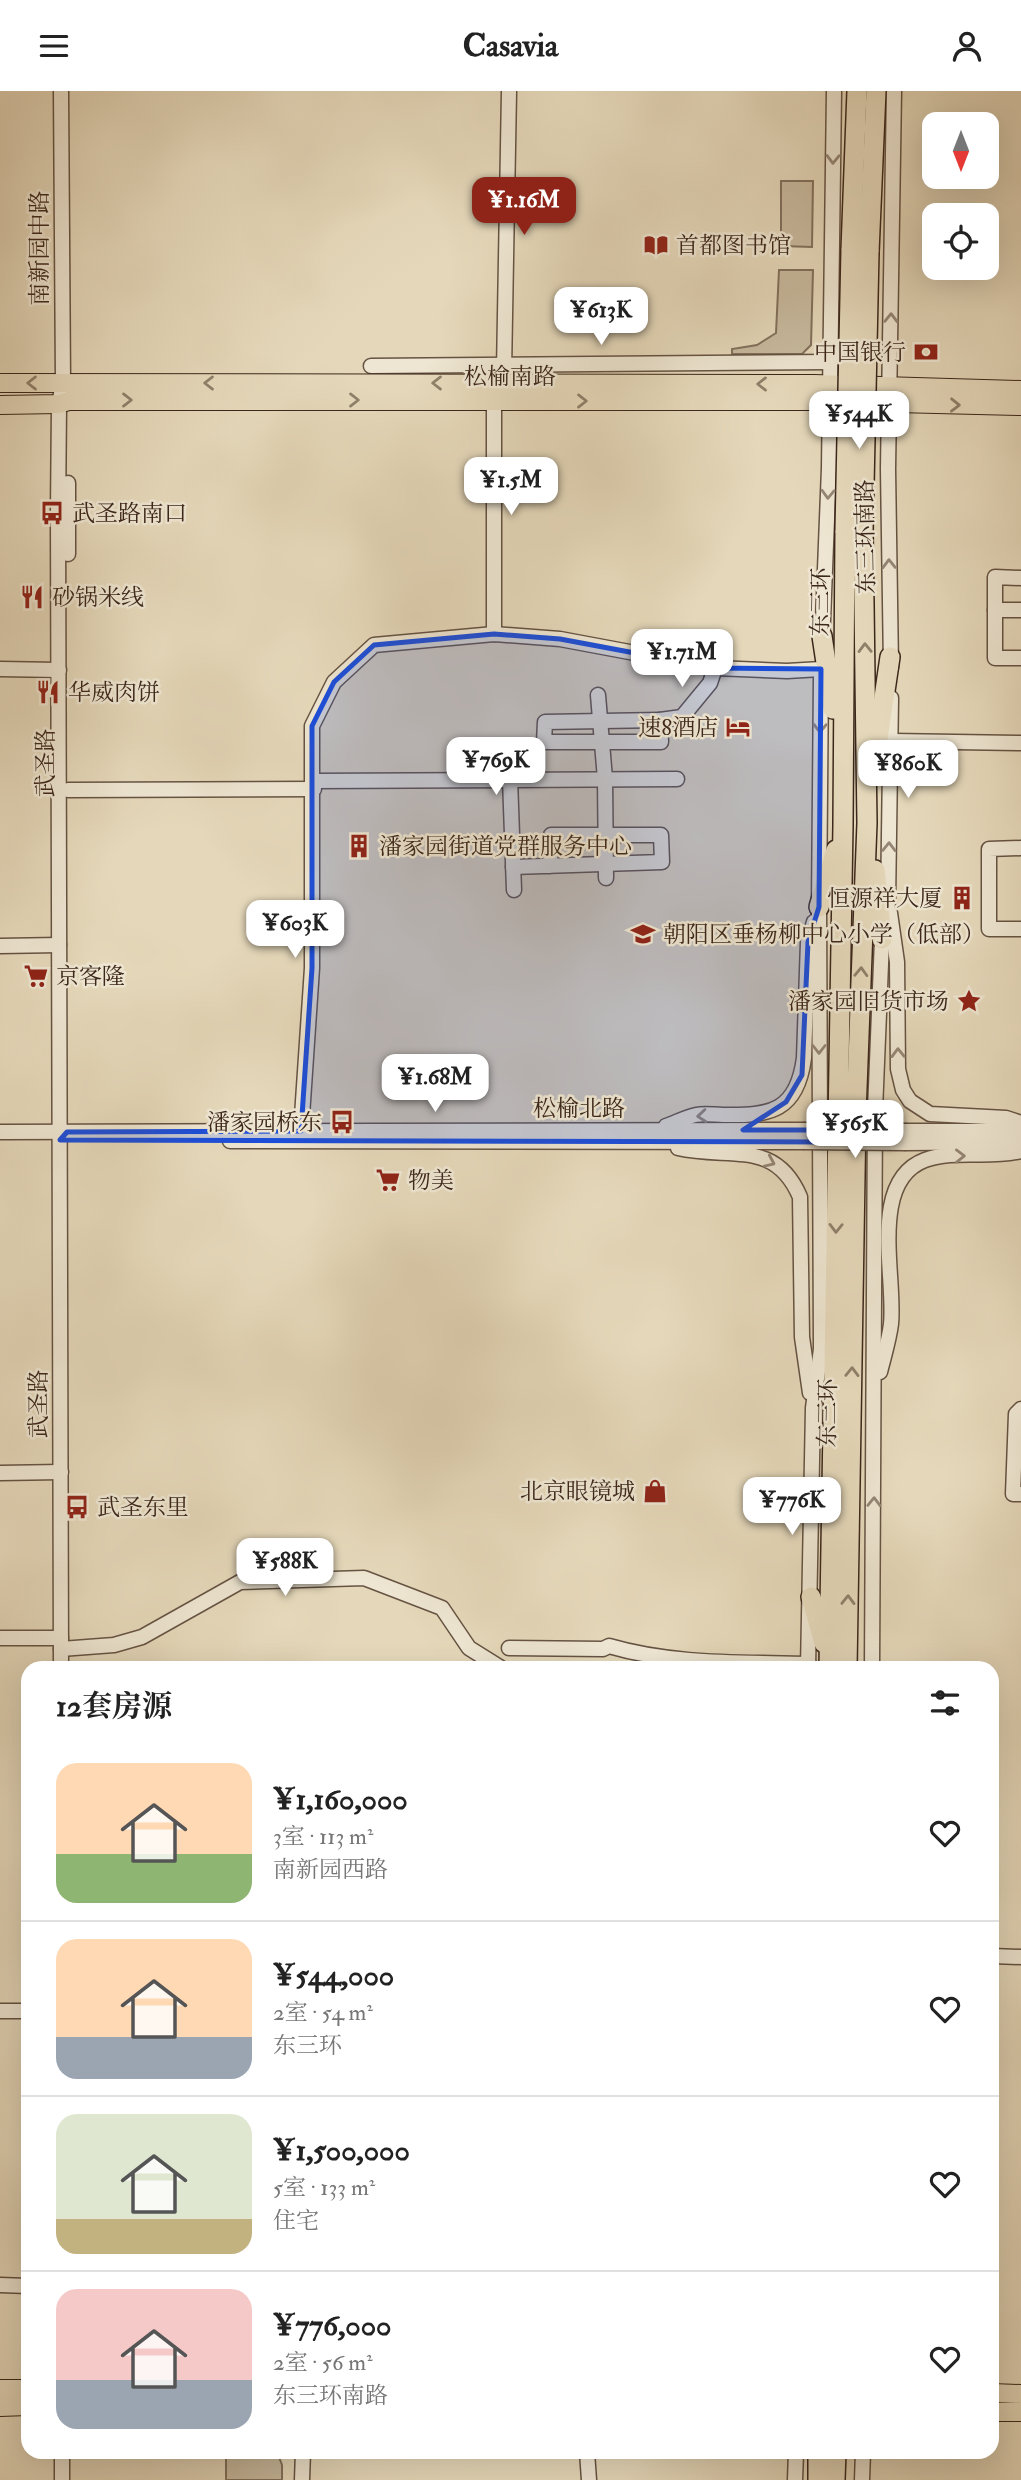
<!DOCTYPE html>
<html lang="zh">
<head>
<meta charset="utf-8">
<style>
  :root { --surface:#fff; --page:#f2f2f2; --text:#222; --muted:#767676; --line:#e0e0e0; --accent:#8f2418 }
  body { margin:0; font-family:"IM FELL Double Pica","Noto Serif SC",serif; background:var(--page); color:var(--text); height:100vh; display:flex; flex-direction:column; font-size:26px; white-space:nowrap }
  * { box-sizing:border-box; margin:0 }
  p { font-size:23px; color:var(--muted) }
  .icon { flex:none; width:38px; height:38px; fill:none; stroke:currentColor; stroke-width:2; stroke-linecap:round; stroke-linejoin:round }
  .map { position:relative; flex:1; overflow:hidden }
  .drawer { position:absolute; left:21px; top:1570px; width:978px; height:798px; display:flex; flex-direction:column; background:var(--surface); border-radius:21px; box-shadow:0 7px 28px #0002 }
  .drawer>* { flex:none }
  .needle { width:46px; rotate:180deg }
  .buttons { position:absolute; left:922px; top:21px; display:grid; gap:14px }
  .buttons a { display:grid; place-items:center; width:77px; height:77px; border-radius:14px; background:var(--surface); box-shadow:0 7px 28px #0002; font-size:35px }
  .price { position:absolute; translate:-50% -60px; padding:0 16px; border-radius:14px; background:#fff; color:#222; font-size:23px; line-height:46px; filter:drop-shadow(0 2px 4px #0008) }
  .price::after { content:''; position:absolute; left:50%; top:42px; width:21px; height:16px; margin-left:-10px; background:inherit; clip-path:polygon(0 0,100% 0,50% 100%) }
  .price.active { background:var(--accent); color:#fff }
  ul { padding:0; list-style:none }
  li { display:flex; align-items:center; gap:21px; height:175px; padding:0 35px }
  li+li { border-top:2px solid var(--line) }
  li span { display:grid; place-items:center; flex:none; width:196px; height:140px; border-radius:21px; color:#555 }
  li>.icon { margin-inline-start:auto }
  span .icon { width:84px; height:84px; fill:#fffc; stroke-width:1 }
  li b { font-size:30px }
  h2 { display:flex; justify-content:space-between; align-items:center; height:84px; padding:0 35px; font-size:30px }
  header { display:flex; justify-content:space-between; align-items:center; height:91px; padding:0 35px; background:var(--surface); font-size:32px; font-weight:800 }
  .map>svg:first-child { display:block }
  .green { fill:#c8ba9f; stroke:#82705d; stroke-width:2 }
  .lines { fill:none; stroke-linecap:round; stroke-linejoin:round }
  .minor-casing { stroke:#665343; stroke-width:17 }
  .major-casing { stroke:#3c271b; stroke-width:20 }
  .highway-casing { stroke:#3c271b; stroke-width:22 }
  .minor { stroke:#eee6d2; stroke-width:14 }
  .major { stroke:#e5d8ba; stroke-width:18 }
  .highway { stroke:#e5d8ba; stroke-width:19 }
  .minor-bridge-casing { stroke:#665343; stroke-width:17; stroke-linecap:butt }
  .highway-bridge-casing { stroke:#3c271b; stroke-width:22; stroke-linecap:butt }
  .minor-bridge { stroke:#eee6d2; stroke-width:14 }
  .highway-bridge { stroke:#e5d8ba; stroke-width:19 }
  .oneway { stroke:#958676 }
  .oneway2 { stroke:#90806a }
  .marked { fill:#1d4ed8; fill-opacity:0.2; stroke:#1d4ed8; stroke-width:5; stroke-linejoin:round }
  .labels { text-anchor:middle; stroke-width:5; stroke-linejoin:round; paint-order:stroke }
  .poi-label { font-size:23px; fill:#3c271b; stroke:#eee6d2; text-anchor:start }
  .street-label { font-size:23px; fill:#3c271b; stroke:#eee6d2 }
</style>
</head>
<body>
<header><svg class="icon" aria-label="menu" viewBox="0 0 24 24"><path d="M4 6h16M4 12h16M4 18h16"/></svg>Casavia<svg class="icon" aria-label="person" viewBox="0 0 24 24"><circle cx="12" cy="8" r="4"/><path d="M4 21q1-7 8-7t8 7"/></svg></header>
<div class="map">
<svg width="1021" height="2389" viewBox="0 0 1021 2389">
  <rect width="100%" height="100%" fill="#e5d8ba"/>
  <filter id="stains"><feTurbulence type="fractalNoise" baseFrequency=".00286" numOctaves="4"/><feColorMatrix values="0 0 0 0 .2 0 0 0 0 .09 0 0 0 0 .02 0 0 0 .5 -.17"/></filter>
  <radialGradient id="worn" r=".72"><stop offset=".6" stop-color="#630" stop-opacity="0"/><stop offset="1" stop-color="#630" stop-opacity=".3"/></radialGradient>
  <g class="green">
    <path d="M781,90H813L812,156L781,155Z"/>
    <path d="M779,179H813L811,254L802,263H732V258L757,254L776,242Z"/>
    <path d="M232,2361H277L282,2374V2389H226V2365Z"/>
  </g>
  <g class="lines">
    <g class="minor-casing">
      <g id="minor">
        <path d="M61,0L63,292L59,313L58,422L61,1577"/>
        <path d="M371,275L831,271"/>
        <path d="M504,280L509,0"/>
        <path d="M494,309V543"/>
        <path d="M68,463V392"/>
        <path d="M1021,487L995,486V567H1021"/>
        <path d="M995,519H1021"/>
        <path d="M822,554L829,377L834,0"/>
        <path d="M891,576L888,378L894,0"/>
        <path d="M0,578L59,579"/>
        <path d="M598,604L605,688L606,787"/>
        <path d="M660,629L661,651H544L545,631Z"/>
        <path d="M660,629L682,626L710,592L715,577"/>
        <path d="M892,650L1021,652"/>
        <path d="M510,688L514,799"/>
        <path d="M314,690L677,688"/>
        <path d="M68,699L314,698"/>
        <path d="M1021,757L989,758V838H1021"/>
        <path d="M513,776C563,774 613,773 662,771L661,744H551L550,775"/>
        <path d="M890,822L897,871L898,978L903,999L910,1010L930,1023L1006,1027L1021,1032"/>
        <path d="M0,855L59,854"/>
        <path d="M666,1035C675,1032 686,1026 696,1024C705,1022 715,1024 723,1024C771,1025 797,1020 804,967L808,851L814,831"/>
        <path d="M301,1040L312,877V635L334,591L374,554L494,543L560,548L715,577L787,580L821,578"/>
        <path d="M907,1040H1021"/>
        <path d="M0,1041L803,1039"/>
        <path d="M230,1050L803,1051"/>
        <path d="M906,1052L1021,1051"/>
        <path d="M678,1057C729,1069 775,1047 800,1106L802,1246L810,1302"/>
        <path d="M880,1281C884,1265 889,1249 891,1233C896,1187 868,1090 925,1069C954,1058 990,1068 1021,1060"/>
        <path d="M1021,1318L1016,1323L1013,1403H1021"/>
        <path d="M0,1382L61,1381"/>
        <path d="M0,1547H61"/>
        <path d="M509,1557L603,1558L609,1555C674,1574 741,1571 809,1573"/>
        <path d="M61,1558L114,1554L142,1546L240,1491L364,1487L442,1517L469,1557L501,1577"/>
        <path d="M808,1577L813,1317L821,1258L819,816L821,585"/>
        <path d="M872,1577L875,1020L882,848L888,812L891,607"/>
        <path d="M992,1865L1021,1866"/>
        <path d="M0,1920H28"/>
        <path d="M0,2194L28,2195"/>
        <path d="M587,2361L589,2389"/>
        <path d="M62,2389V2361"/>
        <path d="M302,2389L303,2361"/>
        <path d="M795,2389L796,2361"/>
        <path d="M862,2389L863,2361"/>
      </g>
    </g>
    <g class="major-casing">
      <g id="major">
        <path d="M0,292L814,293L1021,299"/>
        <path d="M0,314L59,313L69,310H814L1021,315"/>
        <path d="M0,2298H28"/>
        <path d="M992,2302L1021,2303"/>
        <path d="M0,2316L28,2315"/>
        <path d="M992,2321H1021"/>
      </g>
    </g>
    <g class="highway-casing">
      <g id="highway">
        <path d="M851,159L857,0"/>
        <path d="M869,161L876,0"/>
        <path d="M822,545L833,618"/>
        <path d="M876,661L890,566"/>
        <path d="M875,779L882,848"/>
        <path d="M819,816L836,759"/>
        <path d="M811,1506L824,1552"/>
        <path d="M829,1577L843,734L845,440"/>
        <path d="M847,1577L856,1023L867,732L863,441"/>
        <path d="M818,2389V2361"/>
        <path d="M835,2389L836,2361"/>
      </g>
    </g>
    <use href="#minor" class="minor"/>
    <use href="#major" class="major"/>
    <use href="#highway" class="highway"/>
    <g class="minor-bridge-casing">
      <g id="minor-bridge">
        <path d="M803,1039L907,1040"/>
        <path d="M803,1051L906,1052"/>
      </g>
    </g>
    <g class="highway-bridge-casing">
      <g id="highway-bridge">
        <path d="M845,440L851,159"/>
        <path d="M863,441L869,161"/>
      </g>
    </g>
    <use href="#minor-bridge" class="minor-bridge"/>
    <use href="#highway-bridge" class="highway-bridge"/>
  </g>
  <defs><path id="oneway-chevron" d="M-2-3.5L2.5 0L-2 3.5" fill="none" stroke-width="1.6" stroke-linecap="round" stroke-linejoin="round" transform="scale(1.75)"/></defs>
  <g class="oneway">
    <use href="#oneway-chevron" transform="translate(833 68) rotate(91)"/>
    <use href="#oneway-chevron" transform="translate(891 227) rotate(-89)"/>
    <use href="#oneway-chevron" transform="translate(828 403) rotate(92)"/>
    <use href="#oneway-chevron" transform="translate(889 473) rotate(-91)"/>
    <use href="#oneway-chevron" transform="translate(820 637) rotate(91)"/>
    <use href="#oneway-chevron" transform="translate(889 756) rotate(-89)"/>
    <use href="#oneway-chevron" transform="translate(819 958) rotate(90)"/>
    <use href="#oneway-chevron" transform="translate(898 962) rotate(-91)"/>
    <use href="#oneway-chevron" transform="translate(702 1025) rotate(175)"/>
    <use href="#oneway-chevron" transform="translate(960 1065) rotate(-1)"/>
    <use href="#oneway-chevron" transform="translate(770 1071) rotate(24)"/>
    <use href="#oneway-chevron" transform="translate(874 1411) rotate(-89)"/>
  </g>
  <g class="oneway2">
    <use href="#oneway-chevron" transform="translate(32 292) rotate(-180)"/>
    <use href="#oneway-chevron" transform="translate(209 292) rotate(180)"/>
    <use href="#oneway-chevron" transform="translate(437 292) rotate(180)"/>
    <use href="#oneway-chevron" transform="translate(762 293) rotate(-180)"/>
    <use href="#oneway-chevron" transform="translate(127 309)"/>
    <use href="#oneway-chevron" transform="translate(354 309)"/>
    <use href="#oneway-chevron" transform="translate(582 310)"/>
    <use href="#oneway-chevron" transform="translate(955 314) rotate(1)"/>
    <use href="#oneway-chevron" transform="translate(865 557) rotate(-91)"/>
    <use href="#oneway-chevron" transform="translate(861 881) rotate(-88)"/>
    <use href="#oneway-chevron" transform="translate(836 1137) rotate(91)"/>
    <use href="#oneway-chevron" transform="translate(852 1281) rotate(-89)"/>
    <use href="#oneway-chevron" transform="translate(848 1509) rotate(-89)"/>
  </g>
  <path class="marked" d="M494,543L560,548L715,577L821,578L819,816L808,851L802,984L786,1011L743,1039H819V1051L60,1049L67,1041L301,1040L312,877V635L334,591L374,554Z"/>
  <defs>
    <g id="library-bare" transform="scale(1.89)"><path d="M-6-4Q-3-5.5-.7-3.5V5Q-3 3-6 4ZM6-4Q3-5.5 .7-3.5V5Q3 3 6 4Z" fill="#8f2418" stroke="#eee6d2" stroke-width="2.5" paint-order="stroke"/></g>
    <g id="bank-bare" transform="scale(1.89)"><path d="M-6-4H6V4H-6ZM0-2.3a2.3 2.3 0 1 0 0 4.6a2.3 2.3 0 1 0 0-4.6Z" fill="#8f2418" stroke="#eee6d2" stroke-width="2.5" paint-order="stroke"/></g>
    <g id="bus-bare" transform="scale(1.89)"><path d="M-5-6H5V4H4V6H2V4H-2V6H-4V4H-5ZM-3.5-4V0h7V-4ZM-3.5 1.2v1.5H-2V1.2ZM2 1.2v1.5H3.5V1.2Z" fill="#8f2418" stroke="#eee6d2" stroke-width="2.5" paint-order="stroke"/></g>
    <g id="restaurant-bare" transform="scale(1.89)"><path d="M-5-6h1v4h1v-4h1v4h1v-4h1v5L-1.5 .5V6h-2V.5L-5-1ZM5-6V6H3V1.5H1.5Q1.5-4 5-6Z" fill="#8f2418" stroke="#eee6d2" stroke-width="2.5" paint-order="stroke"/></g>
    <g id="hotel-bare" transform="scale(1.89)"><path d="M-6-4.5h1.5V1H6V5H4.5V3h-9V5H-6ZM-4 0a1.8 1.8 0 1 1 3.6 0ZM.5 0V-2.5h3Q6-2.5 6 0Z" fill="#8f2418" stroke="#eee6d2" stroke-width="2.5" paint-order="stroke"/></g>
    <g id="building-bare" transform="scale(1.89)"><path d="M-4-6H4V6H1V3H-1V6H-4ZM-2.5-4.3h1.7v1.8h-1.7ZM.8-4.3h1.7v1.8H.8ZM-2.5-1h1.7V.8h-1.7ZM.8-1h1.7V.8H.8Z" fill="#8f2418" stroke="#eee6d2" stroke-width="2.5" paint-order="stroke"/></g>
    <g id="school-bare" transform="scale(1.89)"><path d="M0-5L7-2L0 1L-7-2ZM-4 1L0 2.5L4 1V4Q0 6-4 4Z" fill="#8f2418" stroke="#eee6d2" stroke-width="2.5" paint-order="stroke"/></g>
    <g id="supermarket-bare" transform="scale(1.89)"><path d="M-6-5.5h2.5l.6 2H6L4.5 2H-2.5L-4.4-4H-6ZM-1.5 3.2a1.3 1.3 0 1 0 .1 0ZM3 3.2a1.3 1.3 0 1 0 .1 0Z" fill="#8f2418" stroke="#eee6d2" stroke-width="2.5" paint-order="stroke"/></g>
    <g id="sight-bare" transform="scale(1.89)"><path d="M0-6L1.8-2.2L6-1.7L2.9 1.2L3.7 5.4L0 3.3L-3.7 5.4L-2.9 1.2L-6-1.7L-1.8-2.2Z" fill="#8f2418" stroke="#eee6d2" stroke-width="2.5" paint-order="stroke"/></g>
    <g id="shop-bare" transform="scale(1.89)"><path d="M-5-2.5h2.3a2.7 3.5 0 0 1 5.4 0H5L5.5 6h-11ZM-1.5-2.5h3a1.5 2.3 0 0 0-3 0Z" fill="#8f2418" stroke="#eee6d2" stroke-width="2.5" paint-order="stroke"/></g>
  </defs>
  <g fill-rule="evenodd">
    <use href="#library-bare" x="656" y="154"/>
    <use href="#bank-bare" x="926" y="261"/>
    <use href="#bus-bare" x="52" y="422"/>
    <use href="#restaurant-bare" x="32" y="506"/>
    <use href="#restaurant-bare" x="48" y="601"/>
    <use href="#hotel-bare" x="738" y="636"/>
    <use href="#building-bare" x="359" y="755"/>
    <use href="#building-bare" x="962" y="807"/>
    <use href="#school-bare" x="643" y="843"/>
    <use href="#supermarket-bare" x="36" y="885"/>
    <use href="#sight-bare" x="969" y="910"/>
    <use href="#bus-bare" x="342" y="1031"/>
    <use href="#supermarket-bare" x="388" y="1089"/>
    <use href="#shop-bare" x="655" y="1400"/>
    <use href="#bus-bare" x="77" y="1416"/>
  </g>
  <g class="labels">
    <g class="poi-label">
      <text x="676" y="162">首都图书馆</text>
      <text x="906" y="269" text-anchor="end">中国银行</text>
      <text x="72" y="430">武圣路南口</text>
      <text x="52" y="514">砂锅米线</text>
      <text x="68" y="609">华威肉饼</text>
      <text x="718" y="644" text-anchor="end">速8酒店</text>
      <text x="379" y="763">潘家园街道党群服务中心</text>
      <text x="942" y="815" text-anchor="end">恒源祥大厦</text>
      <text x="663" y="851">朝阳区垂杨柳中心小学（低部）</text>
      <text x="56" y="893">京客隆</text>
      <text x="949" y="918" text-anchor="end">潘家园旧货市场</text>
      <text x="322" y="1039" text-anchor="end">潘家园桥东</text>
      <text x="408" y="1097">物美</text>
      <text x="635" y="1408" text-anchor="end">北京眼镜城</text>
      <text x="97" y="1424">武圣东里</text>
    </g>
    <g class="street-label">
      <text transform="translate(39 157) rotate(-90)" y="8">南新园中路</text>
      <text x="510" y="293">松榆南路</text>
      <text transform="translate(865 446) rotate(-91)" y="8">东三环南路</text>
      <text transform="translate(820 511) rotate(-89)" y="8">东三环</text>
      <text transform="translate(45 672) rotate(-90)" y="8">武圣路</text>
      <text x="579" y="1025">松榆北路</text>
      <text transform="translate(38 1313) rotate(-90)" y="8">武圣路</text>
      <text transform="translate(827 1322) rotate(-89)" y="8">东三环</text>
    </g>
  </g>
  <rect width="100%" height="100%" filter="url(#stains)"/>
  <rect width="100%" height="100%" fill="url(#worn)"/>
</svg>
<div class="buttons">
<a><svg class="needle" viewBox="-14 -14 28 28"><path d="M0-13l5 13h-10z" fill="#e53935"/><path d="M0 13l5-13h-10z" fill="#767676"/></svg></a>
<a><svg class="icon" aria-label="locate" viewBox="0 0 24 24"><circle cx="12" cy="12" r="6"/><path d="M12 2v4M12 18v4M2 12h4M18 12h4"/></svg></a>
</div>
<b class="price active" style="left:524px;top:146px">¥1.16M</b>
<b class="price" style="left:601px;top:256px">¥613K</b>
<b class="price" style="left:859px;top:360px">¥544K</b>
<b class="price" style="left:511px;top:426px">¥1.5M</b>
<b class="price" style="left:682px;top:598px">¥1.71M</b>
<b class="price" style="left:496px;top:706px">¥769K</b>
<b class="price" style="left:908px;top:709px">¥860K</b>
<b class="price" style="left:295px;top:869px">¥603K</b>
<b class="price" style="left:435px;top:1023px">¥1.68M</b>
<b class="price" style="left:855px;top:1069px">¥565K</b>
<b class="price" style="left:792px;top:1446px">¥776K</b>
<b class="price" style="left:285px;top:1507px">¥588K</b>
<section class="drawer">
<h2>12套房源<svg class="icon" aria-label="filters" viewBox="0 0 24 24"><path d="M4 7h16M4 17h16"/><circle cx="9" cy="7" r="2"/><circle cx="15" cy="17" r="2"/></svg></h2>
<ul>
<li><span style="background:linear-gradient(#ffd9b3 65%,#8fb573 0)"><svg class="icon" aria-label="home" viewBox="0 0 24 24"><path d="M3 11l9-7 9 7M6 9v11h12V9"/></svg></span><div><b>¥1,160,000</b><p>3室 · 113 m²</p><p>南新园西路</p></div><svg class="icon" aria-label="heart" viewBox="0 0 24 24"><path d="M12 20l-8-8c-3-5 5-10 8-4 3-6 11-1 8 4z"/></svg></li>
<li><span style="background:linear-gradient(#ffd9b3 70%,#9aa5b1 0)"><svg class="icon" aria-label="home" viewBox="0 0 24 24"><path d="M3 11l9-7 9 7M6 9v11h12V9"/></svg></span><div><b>¥544,000</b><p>2室 · 54 m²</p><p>东三环</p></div><svg class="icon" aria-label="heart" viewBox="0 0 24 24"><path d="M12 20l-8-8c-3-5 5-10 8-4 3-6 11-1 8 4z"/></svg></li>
<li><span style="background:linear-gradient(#dfe7d0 75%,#c2b280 0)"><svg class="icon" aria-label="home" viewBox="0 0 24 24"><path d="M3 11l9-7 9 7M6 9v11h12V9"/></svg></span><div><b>¥1,500,000</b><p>5室 · 133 m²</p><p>住宅</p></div><svg class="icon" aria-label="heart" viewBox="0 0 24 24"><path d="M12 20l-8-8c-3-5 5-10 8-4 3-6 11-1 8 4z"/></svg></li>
<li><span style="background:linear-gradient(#f6c9c9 65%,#9aa5b1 0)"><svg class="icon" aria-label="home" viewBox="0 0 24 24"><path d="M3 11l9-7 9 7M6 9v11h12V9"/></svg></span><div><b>¥776,000</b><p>2室 · 56 m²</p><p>东三环南路</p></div><svg class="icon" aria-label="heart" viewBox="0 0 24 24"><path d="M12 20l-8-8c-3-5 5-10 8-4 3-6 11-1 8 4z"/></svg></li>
</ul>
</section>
</div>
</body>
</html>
